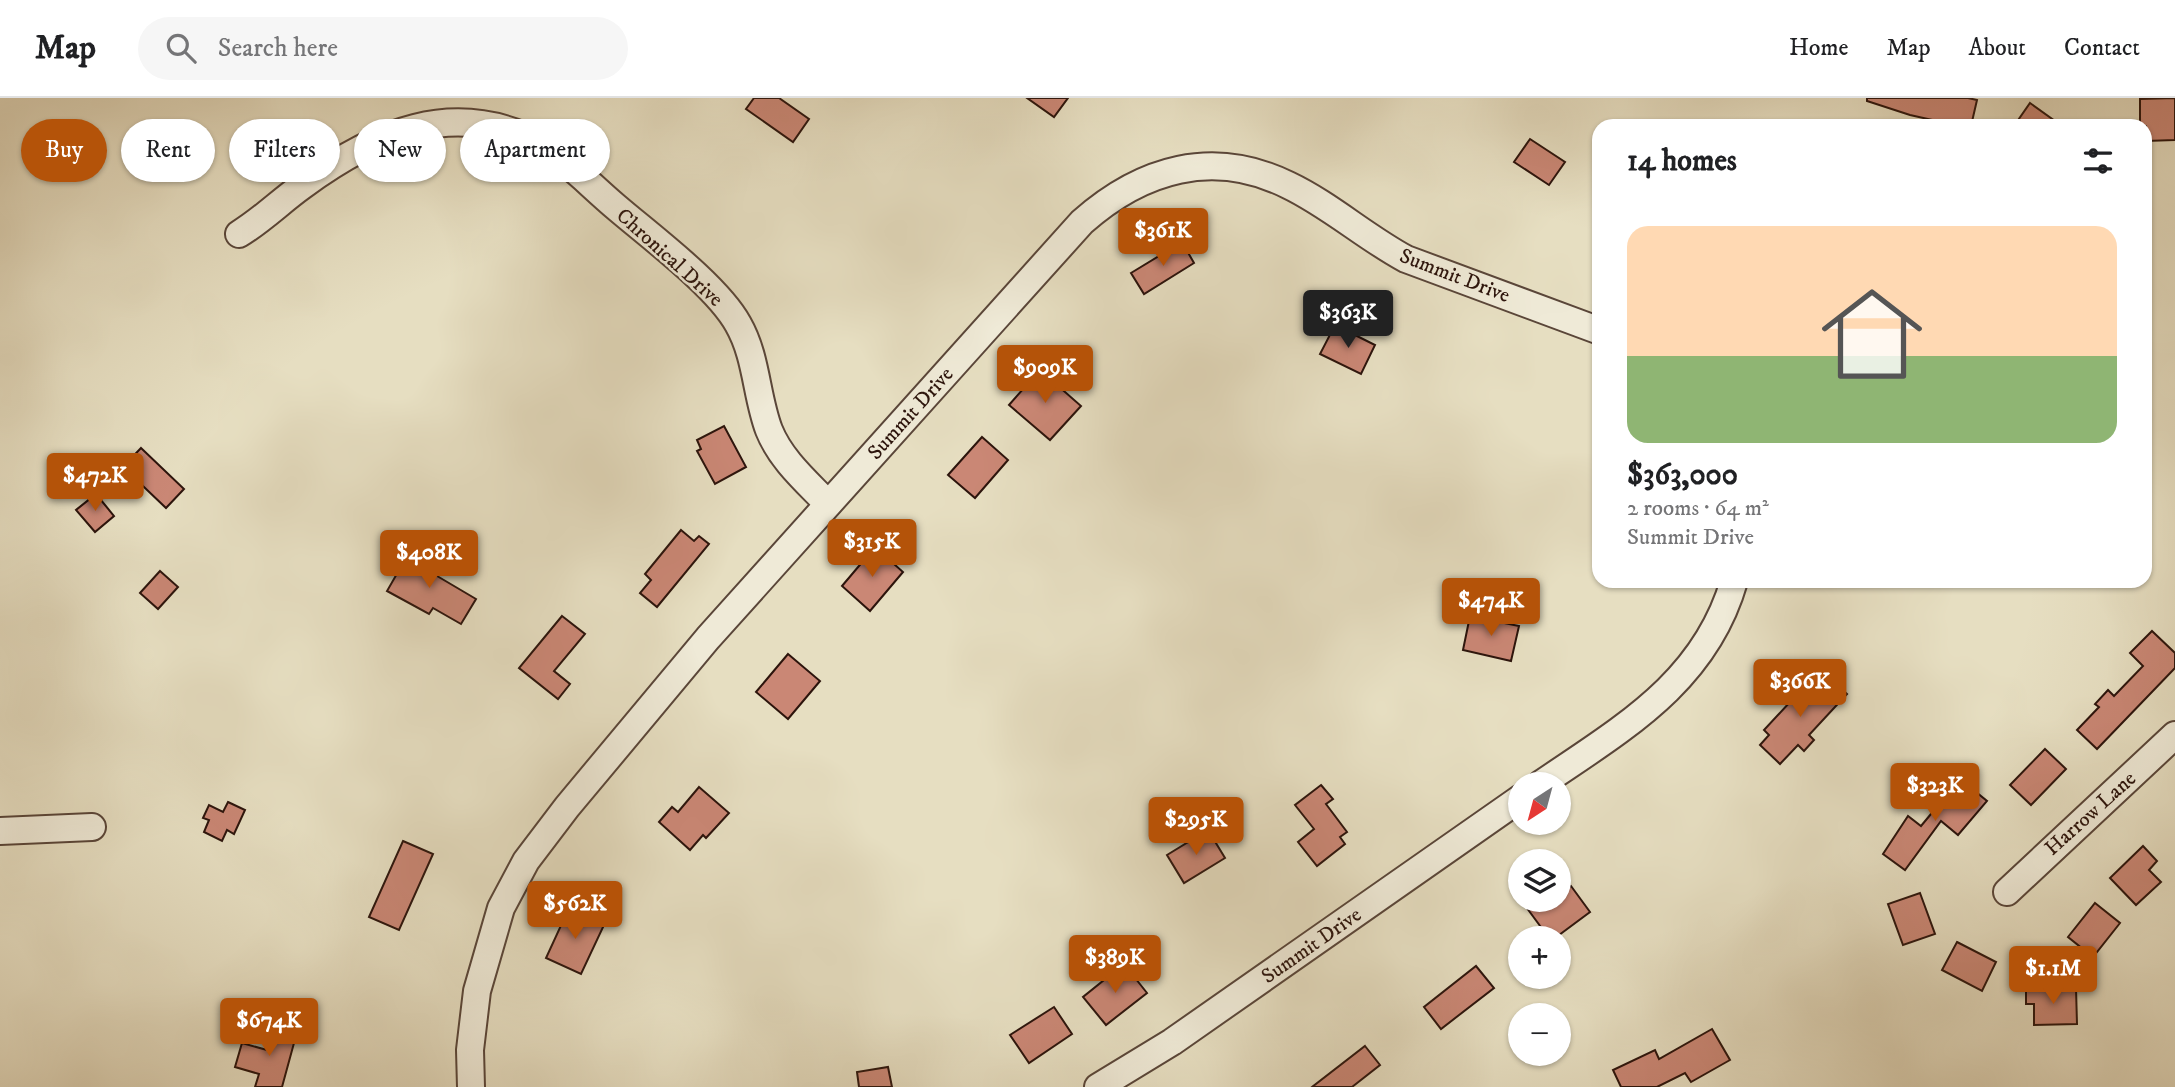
<!DOCTYPE html>
<html lang="en">
<head>
<meta charset="utf-8">
<style>
  :root { --surface:#fff; --page:#f6f6f6; --text:#202124; --muted:#757577; --line:#e0e0e0; --accent:#b45309 }
  body { margin:0; font-family:"IM FELL DW Pica",serif; background:var(--page); color:var(--text); height:100vh; display:flex; flex-direction:column; font-size:26px; white-space:nowrap }
  * { box-sizing:border-box; margin:0 }
  p { font-size:23px; color:var(--muted) }
  .icon { flex:none; width:38px; height:38px; fill:none; stroke:currentColor; stroke-width:2; stroke-linecap:round; stroke-linejoin:round }
  .map { position:relative; flex:1; overflow:hidden }
  .details { position:absolute; left:1592px; top:21px; width:560px; height:469px; display:flex; flex-direction:column; background:var(--surface); border-radius:21px; box-shadow:0 2px 5px #0004 }
  .details>* { flex:none }
  .top-card { position:absolute; left:21px; top:21px; width:665px; height:63px; display:flex; gap:14px }
  .needle { width:46px; rotate:216deg }
  .tools { position:absolute; left:1508px; top:674px; display:grid; gap:14px }
  .tools a { display:grid; place-items:center; width:63px; height:63px; border-radius:50%; background:var(--surface); box-shadow:0 2px 5px #0004; font-size:35px }
  .price { position:absolute; translate:-50% -60px; padding:0 16px; border-radius:7px; background:var(--accent); color:#fff; font-size:23px; line-height:46px; filter:drop-shadow(0 2px 4px #0008) }
  .price::after { content:''; position:absolute; left:50%; top:42px; width:21px; height:16px; margin-left:-10px; background:inherit; clip-path:polygon(0 0,100% 0,50% 100%) }
  .price.current { background:#222; color:#fff }
  ul { padding:0; list-style:none }
  li { display:grid; align-content:center; gap:14px; height:371px; padding:0 35px }
  li span { display:grid; place-items:center; height:217px; border-radius:21px; color:#555 }
  li>.icon { margin-inline-start:auto }
  span .icon { width:126px; height:126px; fill:#fffc; stroke-width:1 }
  li b { font-size:30px }
  h2 { display:flex; justify-content:space-between; align-items:center; height:84px; padding:0 35px; font-size:30px }
  .pill { padding:0 24px; border-radius:32px; background:var(--surface); box-shadow:0 2px 5px #0004; font-size:24px; line-height:63px }
  .pill.current { background:var(--accent); color:#fff }
  header { display:flex; align-items:center; gap:42px; box-sizing:border-box; height:98px; padding:0 35px; background:var(--surface); border-bottom:2px solid var(--line) }
  header strong { font-size:33px }
  nav { display:flex; gap:38px; margin-inline-start:auto; font-size:24px }
  .search { width:490px; height:63px; background:var(--page); display:flex; align-items:center; gap:18px; box-sizing:border-box; padding:0 24px; border-radius:38px; color:var(--muted); font-size:26px }
  .map>svg:first-child { display:block }
  .building { fill:#ca8775; stroke:#2c140c; stroke-width:2 }
  .lines { fill:none; stroke-linecap:round; stroke-linejoin:round }
  .minor-casing { stroke:#5a4639; stroke-width:30 }
  .minor { stroke:#efead7; stroke-width:26 }
  .labels { text-anchor:middle; stroke-width:5; stroke-linejoin:round; paint-order:stroke }
  .street-label { font-size:21px; fill:#2c140c; stroke:#efead7 }
</style>
</head>
<body>
<header>
<strong>Map</strong>
<div class="search"><svg class="icon" aria-label="search" viewBox="0 0 24 24"><circle cx="10" cy="10" r="6"/><path d="M15 15l6 6"/></svg>Search here</div>
<nav><a>Home</a><a>Map</a><a>About</a><a>Contact</a></nav>
</header>
<div class="map">
<svg width="2175" height="989" viewBox="0 0 2175 989">
  <rect width="100%" height="100%" fill="#e6dec1"/>
  <filter id="stains"><feTurbulence type="fractalNoise" baseFrequency=".00286" numOctaves="4"/><feColorMatrix values="0 0 0 0 .2 0 0 0 0 .09 0 0 0 0 .02 0 0 0 .5 -.17"/></filter>
  <radialGradient id="worn" r=".72"><stop offset=".6" stop-color="#630" stop-opacity="0"/><stop offset="1" stop-color="#630" stop-opacity=".3"/></radialGradient>
  <g class="building">
    <path d="M754,0H779L809,21L793,44L746,11Z"/>
    <path d="M1027,0H1068L1054,19Z"/>
    <path d="M1867,0H1968L1977,2L1971,28H1959L1910,17L1867,3Z"/>
    <path d="M2175,0V42L2146,43V28H2140V1Z"/>
    <path d="M2030,5L2062,28H2014Z"/>
    <path d="M1530,41L1565,64L1549,87L1514,64Z"/>
    <path d="M1182,144L1194,165L1144,196L1131,175Z"/>
    <path d="M1335,227L1375,247L1361,276L1320,256Z"/>
    <path d="M1040,272L1081,308L1050,342L1009,307Z"/>
    <path d="M724,328L746,369L715,386L697,353L701,351L697,342Z"/>
    <path d="M982,339L1008,362L975,400L948,377Z"/>
    <path d="M141,350L184,391L166,410L123,369Z"/>
    <path d="M96,396L114,418L95,434L76,412Z"/>
    <path d="M681,432L694,443L699,438L709,446L657,509L640,495L651,482L645,476Z"/>
    <path d="M875,449L903,474L870,513L842,488Z"/>
    <path d="M410,453L436,468L432,475L476,501L461,526L433,510L429,516L387,493Z"/>
    <path d="M160,473L178,489L158,511L140,495Z"/>
    <path d="M562,518L585,536L554,573L570,586L558,601L519,570Z"/>
    <path d="M1470,518L1519,528L1511,563L1463,552Z"/>
    <path d="M2152,533L2175,555V570L2097,651L2077,632L2099,609L2095,606L2108,592L2114,598L2143,568L2130,555Z"/>
    <path d="M788,556L820,583L788,621L756,594Z"/>
    <path d="M1798,580L1818,598L1833,583L1847,596L1809,637L1814,642L1804,653L1798,647L1780,666L1760,647L1769,637L1764,632L1791,603L1783,595Z"/>
    <path d="M2045,651L2066,671L2031,707L2010,687Z"/>
    <path d="M1960,681L1987,703L1958,737L1941,723L1905,772L1883,756L1908,718L1921,728Z"/>
    <path d="M1321,687L1333,701L1326,706L1347,734L1340,739L1345,746L1317,768L1298,744L1314,731L1295,707Z"/>
    <path d="M699,689L729,715L706,740L703,737L690,752L659,724L672,709L678,714Z"/>
    <path d="M228,704L245,712L234,736L227,732L222,743L204,734L209,722L203,720L209,707L223,714Z"/>
    <path d="M1208,732L1225,760L1184,785L1167,757Z"/>
    <path d="M403,743L433,756L399,832L369,819Z"/>
    <path d="M2143,748L2157,763L2149,772L2161,784L2136,807L2110,780Z"/>
    <path d="M1571,788L1590,814L1555,840H1549L1521,802H1559V796Z"/>
    <path d="M1920,795L1935,836L1903,847L1888,806Z"/>
    <path d="M2095,805L2120,825L2093,859L2068,839Z"/>
    <path d="M569,810L604,827L581,876L546,860Z"/>
    <path d="M1957,844L1996,864L1982,893L1942,872Z"/>
    <path d="M1124,866L1147,895L1106,927L1083,899Z"/>
    <path d="M1476,868L1494,890L1441,931L1424,909Z"/>
    <path d="M2076,890L2077,926L2034,927V906H2026V891Z"/>
    <path d="M1054,909L1072,936L1029,965L1010,937Z"/>
    <path d="M274,928L297,934L282,989H255L259,976L235,969L242,945L267,952Z"/>
    <path d="M1712,931L1730,962L1691,984L1685,975L1657,989H1621L1613,972L1655,952L1659,961Z"/>
    <path d="M1365,948L1380,967L1352,989H1312Z"/>
    <path d="M888,969L892,989H859L857,974Z"/>
  </g>
  <g class="lines">
    <g class="minor-casing">
      <g id="minor">
        <path d="M239,136C262,122 281,103 302,88C374,35 453,0 539,45C567,62 591,88 616,109C651,139 717,188 738,226C757,259 756,298 769,332C781,362 807,384 828,406"/>
        <path d="M1541,686C1623,630 1705,584 1734,483"/>
        <path d="M0,733L92,729"/>
        <path d="M2007,794L2175,637"/>
        <path d="M471,989L470,952L477,893L501,810L526,763L567,709L708,540L1082,124C1142,71 1213,50 1288,87C1330,107 1365,139 1406,161L1600,233"/>
        <path d="M1098,989L1172,944L1521,700"/>
      </g>
    </g>
    <use href="#minor" class="minor"/>
  </g>
  <g class="labels">
    <g class="street-label">
      <text transform="translate(670 159) rotate(42)" y="7">Chronical Drive</text>
      <text transform="translate(1455 177) rotate(21)" y="7">Summit Drive</text>
      <text transform="translate(910 315) rotate(-48)" y="7">Summit Drive</text>
      <text transform="translate(2090 715) rotate(-42)" y="7">Harrow Lane</text>
      <text transform="translate(1311 847) rotate(-35)" y="7">Summit Drive</text>
    </g>
  </g>
  <rect width="100%" height="100%" filter="url(#stains)"/>
  <rect width="100%" height="100%" fill="url(#worn)"/>
</svg>
<div class="tools">
<a><svg class="needle" viewBox="-14 -14 28 28"><path d="M0-13l5 13h-10z" fill="#e53935"/><path d="M0 13l5-13h-10z" fill="#757577"/></svg></a>
<a><svg class="icon" aria-label="layers" viewBox="0 0 24 24"><path d="M12 4l9 5-9 5-9-5zM3 14l9 5 9-5"/></svg></a>
<a>+</a>
<a>−</a>
</div>
<b class="price" style="left:1163px;top:170px">$361K</b>
<b class="price current" style="left:1348px;top:252px">$363K</b>
<b class="price" style="left:1045px;top:307px">$909K</b>
<b class="price" style="left:95px;top:415px">$472K</b>
<b class="price" style="left:872px;top:481px">$315K</b>
<b class="price" style="left:429px;top:492px">$408K</b>
<b class="price" style="left:1491px;top:540px">$474K</b>
<b class="price" style="left:1800px;top:621px">$366K</b>
<b class="price" style="left:1935px;top:725px">$323K</b>
<b class="price" style="left:1196px;top:759px">$295K</b>
<b class="price" style="left:575px;top:843px">$562K</b>
<b class="price" style="left:1115px;top:897px">$389K</b>
<b class="price" style="left:2053px;top:908px">$1.1M</b>
<b class="price" style="left:269px;top:960px">$674K</b>
<div class="top-card">
<a class="pill current">Buy</a>
<a class="pill">Rent</a>
<a class="pill">Filters</a>
<a class="pill">New</a>
<a class="pill">Apartment</a>
</div>
<section class="details">
<h2>14 homes<svg class="icon" aria-label="filters" viewBox="0 0 24 24"><path d="M4 7h16M4 17h16"/><circle cx="9" cy="7" r="2"/><circle cx="15" cy="17" r="2"/></svg></h2>
<ul>
<li><span style="background:linear-gradient(#ffd9b3 60%,#8fb573 0)"><svg class="icon" aria-label="home" viewBox="0 0 24 24"><path d="M3 11l9-7 9 7M6 9v11h12V9"/></svg></span><div><b>$363,000</b><p>2 rooms · 64 m²</p><p>Summit Drive</p></div></li>
</ul>
</section>
</div>
</body>
</html>
